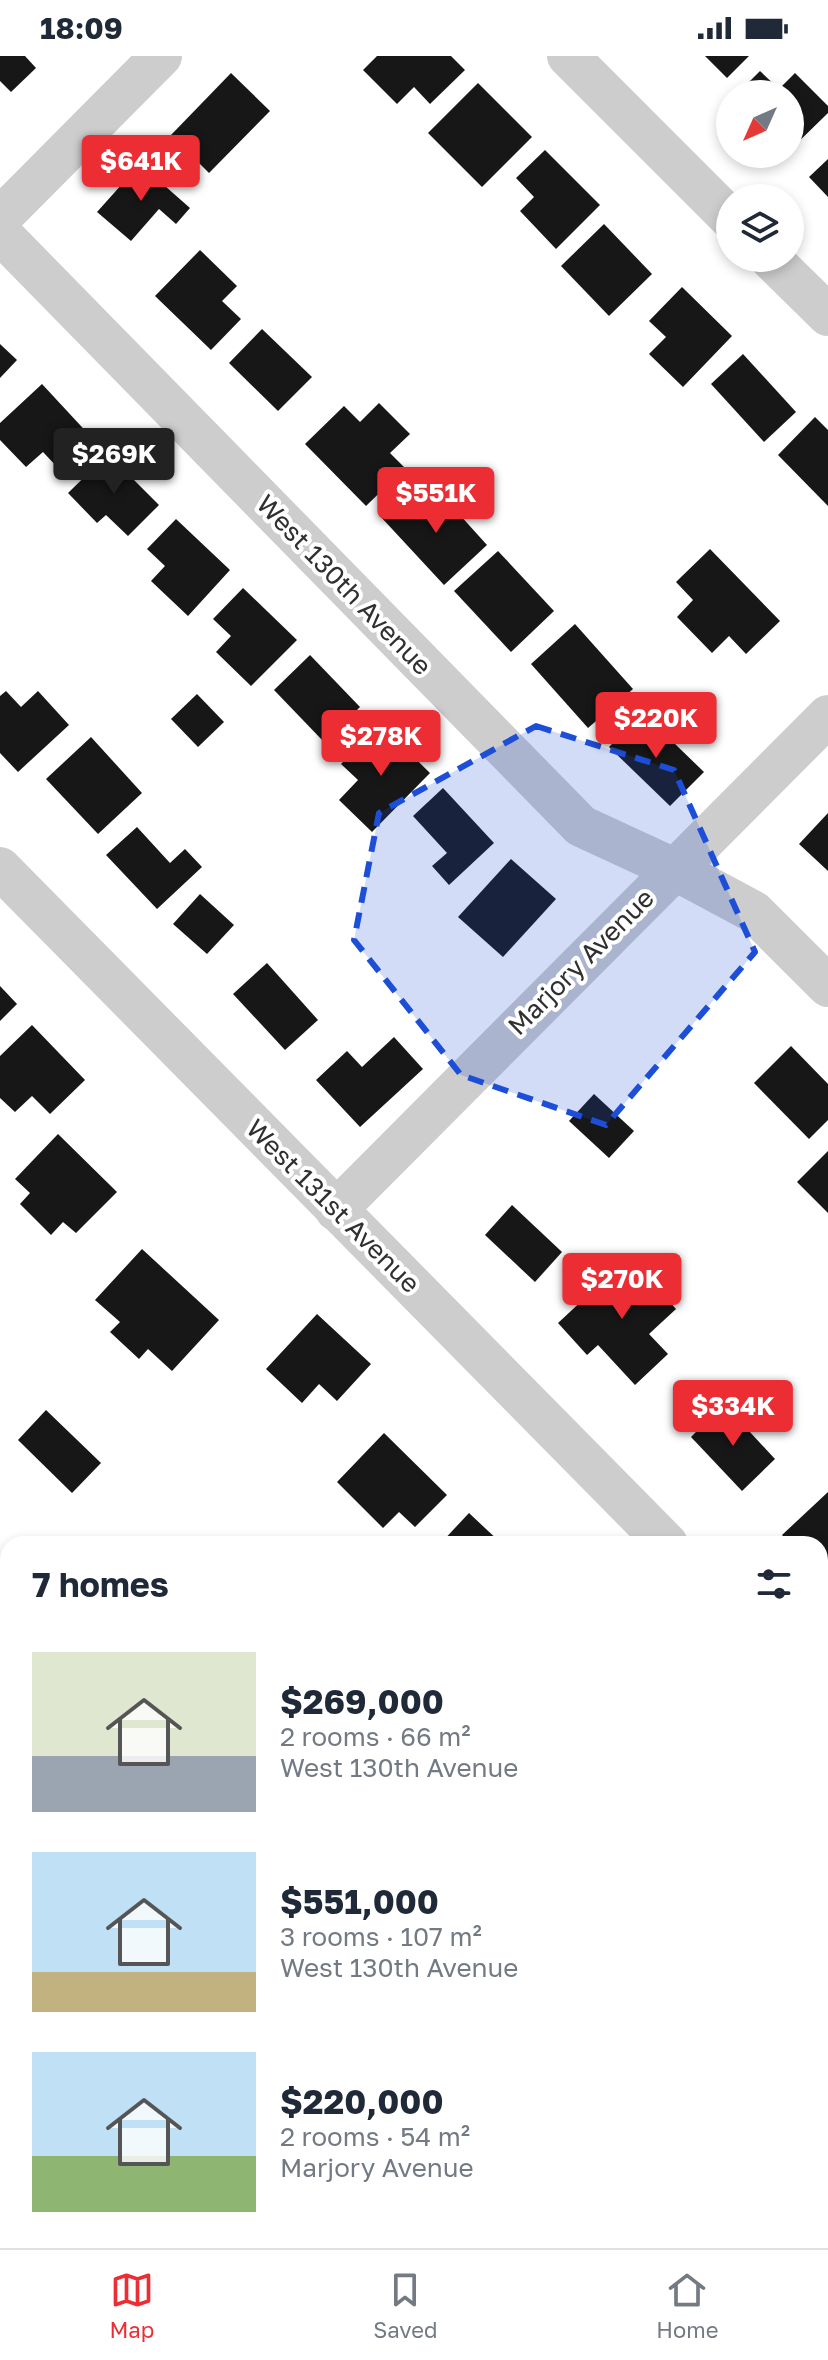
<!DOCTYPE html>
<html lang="en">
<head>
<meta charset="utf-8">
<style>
  :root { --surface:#fff; --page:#f6f6f7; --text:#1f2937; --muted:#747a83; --line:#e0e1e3; --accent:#ed2d34 }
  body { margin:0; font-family:"Golos Text",sans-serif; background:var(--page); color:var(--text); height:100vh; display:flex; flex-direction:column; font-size:30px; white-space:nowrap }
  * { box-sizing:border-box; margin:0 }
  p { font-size:26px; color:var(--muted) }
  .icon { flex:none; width:44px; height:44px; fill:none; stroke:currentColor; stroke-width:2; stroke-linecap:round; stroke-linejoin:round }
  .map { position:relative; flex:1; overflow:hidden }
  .details { position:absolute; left:0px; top:1480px; width:828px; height:712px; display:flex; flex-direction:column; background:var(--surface); border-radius:24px 24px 0 0; box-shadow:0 4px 12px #0003 }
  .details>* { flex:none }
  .needle { width:52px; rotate:225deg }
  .controls { position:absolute; left:716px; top:24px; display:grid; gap:16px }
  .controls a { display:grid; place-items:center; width:88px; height:88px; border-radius:50%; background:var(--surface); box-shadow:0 4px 12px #0003; font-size:40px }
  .price { position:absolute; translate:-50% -68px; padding:0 18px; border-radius:8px; background:var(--accent); color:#fff; font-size:26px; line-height:52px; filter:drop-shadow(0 2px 4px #0008) }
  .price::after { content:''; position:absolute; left:50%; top:48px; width:24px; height:18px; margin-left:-12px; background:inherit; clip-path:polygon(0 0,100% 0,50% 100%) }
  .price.current { background:#222; color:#fff }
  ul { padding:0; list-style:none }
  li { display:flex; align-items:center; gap:24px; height:200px; padding:0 32px }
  li span { display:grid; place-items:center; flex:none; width:224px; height:160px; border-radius:0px; color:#555 }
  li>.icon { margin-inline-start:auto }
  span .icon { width:96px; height:96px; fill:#fffc; stroke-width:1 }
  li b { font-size:34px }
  h2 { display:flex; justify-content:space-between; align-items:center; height:96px; padding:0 32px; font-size:34px }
  .status { display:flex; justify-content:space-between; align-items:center; height:56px; padding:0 40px; background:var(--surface); direction:ltr }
  .status svg { height:22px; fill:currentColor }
  .dock { display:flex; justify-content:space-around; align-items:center; height:112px; border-top:2px solid var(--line); background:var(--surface); font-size:22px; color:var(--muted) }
  .dock a { display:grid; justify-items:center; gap:4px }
  .dock .current { color:var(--accent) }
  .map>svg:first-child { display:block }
  .water { fill:#cadeee }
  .building { fill:#171717 }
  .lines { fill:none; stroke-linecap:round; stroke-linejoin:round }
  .minor { stroke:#cdcdcd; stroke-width:42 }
  .marked { fill:#1d4ed8; fill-opacity:0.2; stroke:#1d4ed8; stroke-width:6; stroke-dasharray:16 10; stroke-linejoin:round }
  .labels { text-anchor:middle; stroke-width:8; stroke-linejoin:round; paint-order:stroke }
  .street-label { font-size:26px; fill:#303030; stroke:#fff }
</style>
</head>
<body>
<div class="status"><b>18:09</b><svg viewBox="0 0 49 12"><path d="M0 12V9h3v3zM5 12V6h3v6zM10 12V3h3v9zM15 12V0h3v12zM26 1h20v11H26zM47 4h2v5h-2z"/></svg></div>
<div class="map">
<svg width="828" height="2192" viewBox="0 0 828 2192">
  <rect width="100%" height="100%" fill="#fff"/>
  <path class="water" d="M8,1614V2023L1,2026L0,1617Z"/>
  <g class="building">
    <path d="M0,0H25L36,12L11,36L0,25Z"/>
    <path d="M377,0H451L465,14L430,48L414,31L397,48L363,14Z"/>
    <path d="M705,0H749L727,22Z"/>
    <path d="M760,15L779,33L795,17L828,50V57L790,94V38H737Z"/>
    <path d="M231,17L270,55L209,117L171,79Z"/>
    <path d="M478,27L532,81L482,131L428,77Z"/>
    <path d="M545,94L600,149L556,193L520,155L534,141L516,122Z"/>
    <path d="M828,103V141L809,121Z"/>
    <path d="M140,108L190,152L176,168L159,153L131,185L97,156Z"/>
    <path d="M604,168L652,218L609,260L561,210Z"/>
    <path d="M200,194L237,230L222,245L241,263L211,294L155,240Z"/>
    <path d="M682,231L732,280L683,331L649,298L666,281L649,265Z"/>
    <path d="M262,273L312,321L278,355L229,307Z"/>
    <path d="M0,288L17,304L0,322Z"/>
    <path d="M743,298L796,356L764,386L711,328Z"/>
    <path d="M42,328L93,383L60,414L43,396L26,411L0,384V367Z"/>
    <path d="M379,347L410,378L390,397L405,412L366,450L305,388L344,350L360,366Z"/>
    <path d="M815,361L828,374V450L778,399Z"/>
    <path d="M108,398L159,449L128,480L106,459L97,467L68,437Z"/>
    <path d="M440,437L487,489L444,529L380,460L402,440L418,457Z"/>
    <path d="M176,463L230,514L188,560L151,525L165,510L147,493Z"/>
    <path d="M710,493L780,565L746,598L729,580L712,597L677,561L693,544L676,526Z"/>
    <path d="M498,495L554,555L511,596L454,535Z"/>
    <path d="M243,532L297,584L251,630L216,596L231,580L213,563Z"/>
    <path d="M575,568L633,633L588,672L531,608Z"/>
    <path d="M310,599L360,651L324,686L274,634Z"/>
    <path d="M6,635L21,651L38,635L69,669L18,716L0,697V640Z"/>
    <path d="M197,638L224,666L198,691L171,663Z"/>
    <path d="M643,657L704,716L670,750L609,691Z"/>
    <path d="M380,668L430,717L372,776L339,744L358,724L341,708Z"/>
    <path d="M91,681L142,737L98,778L46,723Z"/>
    <path d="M443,732L494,787L449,829L432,810L447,797L413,760Z"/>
    <path d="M828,757V815L799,788Z"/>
    <path d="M137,771L170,807L185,793L202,811L157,853L106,799Z"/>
    <path d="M511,803L556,843L503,901L458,861Z"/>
    <path d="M200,838L234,869L207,898L173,868Z"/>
    <path d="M267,907L318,964L285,994L233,938Z"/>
    <path d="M0,930L17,948L0,965Z"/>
    <path d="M32,969L85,1024L50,1058L32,1040L15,1056L0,1042V1000Z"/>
    <path d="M394,981L423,1013L360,1071L316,1024L347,995L362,1011Z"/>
    <path d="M791,990L828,1028V1064L809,1083L754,1027Z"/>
    <path d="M594,1038L634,1075L609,1102L569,1065Z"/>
    <path d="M58,1078L117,1136L76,1177L63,1166L51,1179L20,1148L30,1137L15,1123Z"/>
    <path d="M828,1095V1157L797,1126Z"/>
    <path d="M512,1149L562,1196L535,1226L485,1179Z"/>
    <path d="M142,1193L219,1264L172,1315L148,1293L139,1303L110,1276L120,1266L95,1244Z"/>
    <path d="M629,1201L676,1253L649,1278L668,1298L635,1329L598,1289L587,1299L558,1267Z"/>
    <path d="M317,1258L371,1308L337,1345L319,1328L302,1347L266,1313Z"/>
    <path d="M724,1348L775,1403L742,1435L691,1381Z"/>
    <path d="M46,1354L101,1407L72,1437L18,1384Z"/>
    <path d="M384,1377L447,1439L415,1471L399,1456L383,1472L337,1426Z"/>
    <path d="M828,1436V1529L820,1520V1488H790L782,1479Z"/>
    <path d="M469,1457L502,1488H440Z"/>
    <path d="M828,1812V1886L824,1889L820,1885V1820Z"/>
    <path d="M102,2184H185L191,2190L189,2192H94Z"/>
    <path d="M471,2184H525L517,2192H479Z"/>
  </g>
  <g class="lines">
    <g class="minor">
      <path d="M568,0L730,162"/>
      <path d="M0,162L161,0"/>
      <path d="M0,177L581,770L674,813L754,856L828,930"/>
      <path d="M770,202L828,259"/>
      <path d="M0,812L667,1488"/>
      <path d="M336,1154L828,660"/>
      <path d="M820,1645L828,1653"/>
      <path d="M820,2067L828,2059"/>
      <path d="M0,2178L8,2170"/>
      <path d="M696,2192L704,2184"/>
    </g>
  </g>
  <path class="marked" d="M536,670L674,714L755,896L606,1069L461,1019L354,884L379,757Z"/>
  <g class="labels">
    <g class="street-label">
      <text transform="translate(344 529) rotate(46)" y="9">West 130th Avenue</text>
      <text transform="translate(581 906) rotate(-45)" y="9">Marjory Avenue</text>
      <text transform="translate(333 1150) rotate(45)" y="9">West 131st Avenue</text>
    </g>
  </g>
</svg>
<div class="controls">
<a><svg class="needle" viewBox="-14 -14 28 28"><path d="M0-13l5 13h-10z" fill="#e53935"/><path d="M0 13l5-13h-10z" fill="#747a83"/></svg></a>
<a><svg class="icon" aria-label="layers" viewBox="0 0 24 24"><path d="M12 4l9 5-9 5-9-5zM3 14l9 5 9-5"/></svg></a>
</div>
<b class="price" style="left:141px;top:147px">$641K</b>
<b class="price current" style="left:114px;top:440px">$269K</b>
<b class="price" style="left:436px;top:479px">$551K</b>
<b class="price" style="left:656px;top:704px">$220K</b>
<b class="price" style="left:381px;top:722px">$278K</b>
<b class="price" style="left:622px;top:1265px">$270K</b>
<b class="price" style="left:733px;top:1392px">$334K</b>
<section class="details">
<h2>7 homes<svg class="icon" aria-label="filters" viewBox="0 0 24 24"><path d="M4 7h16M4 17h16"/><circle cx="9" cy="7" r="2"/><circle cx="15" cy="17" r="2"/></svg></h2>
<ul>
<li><span style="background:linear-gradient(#dfe7d0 65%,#9aa5b1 0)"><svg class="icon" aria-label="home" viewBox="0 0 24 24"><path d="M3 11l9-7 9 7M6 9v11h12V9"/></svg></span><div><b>$269,000</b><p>2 rooms · 66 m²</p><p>West 130th Avenue</p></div></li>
<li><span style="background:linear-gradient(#bfe0f5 75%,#c2b280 0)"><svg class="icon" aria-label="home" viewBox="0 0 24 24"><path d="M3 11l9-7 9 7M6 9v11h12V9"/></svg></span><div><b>$551,000</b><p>3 rooms · 107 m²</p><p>West 130th Avenue</p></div></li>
<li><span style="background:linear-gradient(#bfe0f5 65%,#8fb573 0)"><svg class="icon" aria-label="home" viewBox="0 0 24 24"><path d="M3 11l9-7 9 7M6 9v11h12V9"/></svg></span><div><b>$220,000</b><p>2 rooms · 54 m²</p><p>Marjory Avenue</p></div></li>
</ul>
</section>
</div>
<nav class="dock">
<a class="current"><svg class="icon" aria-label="map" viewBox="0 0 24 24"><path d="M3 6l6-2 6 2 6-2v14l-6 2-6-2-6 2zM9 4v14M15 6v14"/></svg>Map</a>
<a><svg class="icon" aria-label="saved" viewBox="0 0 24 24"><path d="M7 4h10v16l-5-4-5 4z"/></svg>Saved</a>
<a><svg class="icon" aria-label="home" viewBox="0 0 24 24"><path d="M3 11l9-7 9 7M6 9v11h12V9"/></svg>Home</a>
</nav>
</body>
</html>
